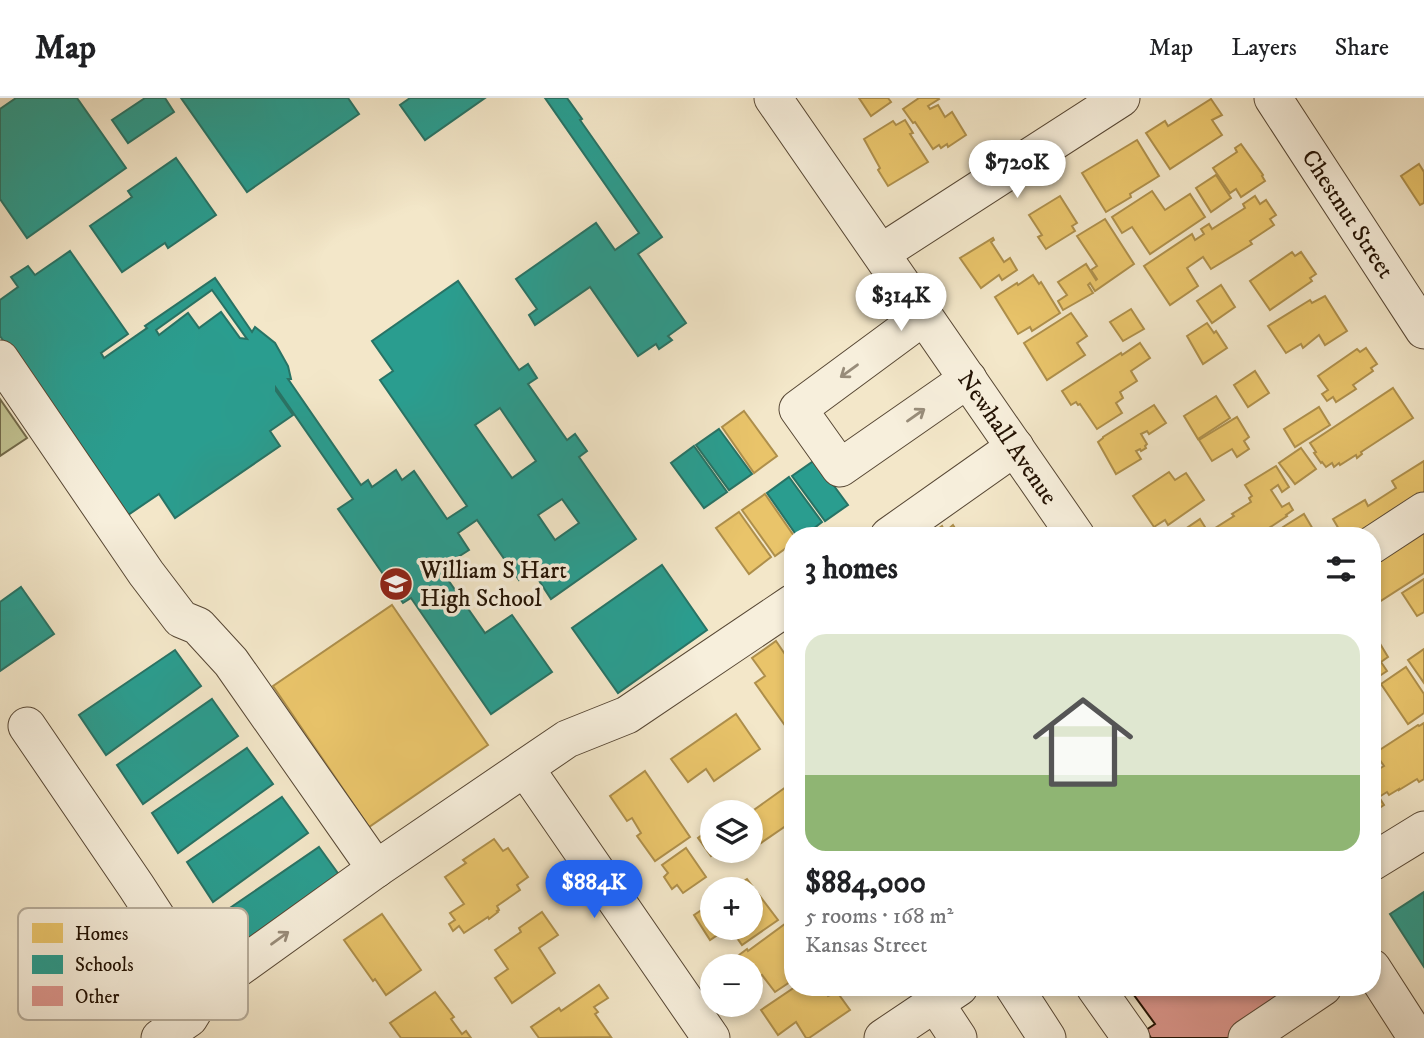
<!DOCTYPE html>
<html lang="en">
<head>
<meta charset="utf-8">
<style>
  :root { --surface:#fff; --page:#f6f6f6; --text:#202124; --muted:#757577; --line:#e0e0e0; --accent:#2563eb }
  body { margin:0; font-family:"IM FELL DW Pica",serif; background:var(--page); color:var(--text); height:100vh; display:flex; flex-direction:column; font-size:26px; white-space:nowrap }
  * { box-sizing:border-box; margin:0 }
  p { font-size:23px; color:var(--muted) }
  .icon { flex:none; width:38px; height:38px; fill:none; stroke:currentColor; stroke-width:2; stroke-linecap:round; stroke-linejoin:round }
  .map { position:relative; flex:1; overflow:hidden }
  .panel { position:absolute; left:784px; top:429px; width:597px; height:469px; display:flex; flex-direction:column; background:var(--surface); border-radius:28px; box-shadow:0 4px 10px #0003 }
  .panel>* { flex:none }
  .tools { position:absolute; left:700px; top:702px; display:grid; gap:14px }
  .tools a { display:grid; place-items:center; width:63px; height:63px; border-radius:50%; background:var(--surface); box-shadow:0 4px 10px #0003; font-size:35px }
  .price { position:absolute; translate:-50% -60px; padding:0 16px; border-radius:24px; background:#fff; color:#222; font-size:23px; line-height:46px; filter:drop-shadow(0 2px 4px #0008) }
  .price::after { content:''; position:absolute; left:50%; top:42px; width:21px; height:16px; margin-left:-10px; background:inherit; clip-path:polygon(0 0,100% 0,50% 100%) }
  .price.selected { background:var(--accent); color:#fff }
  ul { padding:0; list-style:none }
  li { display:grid; align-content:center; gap:14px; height:371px; padding:0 21px }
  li+li { border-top:2px solid var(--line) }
  li span { display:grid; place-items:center; height:217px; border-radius:21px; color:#555 }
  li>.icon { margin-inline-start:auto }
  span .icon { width:126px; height:126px; fill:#fffc; stroke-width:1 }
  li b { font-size:30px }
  h2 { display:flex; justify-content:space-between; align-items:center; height:84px; padding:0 21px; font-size:30px }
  header { display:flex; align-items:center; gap:42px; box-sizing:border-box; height:98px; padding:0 35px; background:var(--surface); border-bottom:2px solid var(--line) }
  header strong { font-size:33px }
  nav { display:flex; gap:38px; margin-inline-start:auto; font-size:24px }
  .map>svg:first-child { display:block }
  .green { fill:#c2c392; stroke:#726a4a; stroke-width:2 }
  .homes { fill:#e9c46a; stroke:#ae8f4b; stroke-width:2 }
  .schools { fill:#2a9d8f; stroke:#287365; stroke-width:2; fill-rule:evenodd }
  .building { fill:#dd978e; stroke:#231203; stroke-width:2 }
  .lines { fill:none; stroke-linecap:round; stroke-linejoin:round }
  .minor-casing { stroke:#574734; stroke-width:39 }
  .minor { stroke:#f7efdc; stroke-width:37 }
  .oneway { stroke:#988c7a }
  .labels { text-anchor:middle; stroke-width:7; stroke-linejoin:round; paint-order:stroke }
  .street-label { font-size:24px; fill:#231203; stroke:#f7efdc }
  .poi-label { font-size:24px; fill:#231203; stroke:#f7efdc; text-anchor:start }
  .key { fill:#f7efdc; stroke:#b7ad9b; stroke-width:2 }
  .key-label { font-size:19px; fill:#231203 }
</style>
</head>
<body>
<header>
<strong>Map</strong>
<nav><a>Map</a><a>Layers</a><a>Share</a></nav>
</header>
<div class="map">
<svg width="1424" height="940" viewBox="0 0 1424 940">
  <rect width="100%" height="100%" fill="#f3e7c9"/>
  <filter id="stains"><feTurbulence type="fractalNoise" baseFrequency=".00286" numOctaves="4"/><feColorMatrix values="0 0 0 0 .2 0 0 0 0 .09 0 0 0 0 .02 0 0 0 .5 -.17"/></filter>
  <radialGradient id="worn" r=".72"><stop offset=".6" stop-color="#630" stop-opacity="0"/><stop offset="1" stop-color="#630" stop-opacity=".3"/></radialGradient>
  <path class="green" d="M0,301L27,340L0,358Z"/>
  <g class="homes">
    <path d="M859,0H888L891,4L871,18Z"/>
    <path d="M919,0H938L939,1L928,8L930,11L938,7L945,19L952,14L966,37L948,49L947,46L941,50L939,47L933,51L915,24L913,25L903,11Z"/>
    <path d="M1211,1L1222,17L1212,22L1222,37L1170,71L1146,35L1165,23L1168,28Z"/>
    <path d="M905,22L913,35L910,36L928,64L888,88L878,72L880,70L864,41L893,23L896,27Z"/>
    <path d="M1137,42L1159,78L1130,96L1131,99L1106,114L1082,75Z"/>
    <path d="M1241,46L1263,77L1262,78L1265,83L1241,99L1236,91L1230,95L1213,70L1237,54L1235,50Z"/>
    <path d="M1419,66L1424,74V105L1420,107L1401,78Z"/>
    <path d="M1216,77L1231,100L1211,114L1196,90Z"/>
    <path d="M1152,93L1165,112L1190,96L1205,119L1150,156L1132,129L1122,135L1112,119Z"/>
    <path d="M1060,98L1077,125L1072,128L1075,133L1046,151L1038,139L1042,137L1029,117Z"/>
    <path d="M1255,98L1260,106L1266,102L1276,117L1270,121L1274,127L1250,143L1252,146L1211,171L1203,159L1187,170L1198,188L1170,207L1144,168L1192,136L1195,142L1204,136L1201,131L1209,126L1212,131L1245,110L1243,106Z"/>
    <path d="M1105,121L1134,166L1095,193L1090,185L1088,187L1093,195L1063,212L1058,203L1067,197L1058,184L1086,166L1096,182L1097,181L1091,172L1097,168L1077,138Z"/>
    <path d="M993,140L994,142L991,144L1004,164L1010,160L1017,172L1002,182L999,177L981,190L960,160Z"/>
    <path d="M1292,154L1295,158L1301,154L1316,176L1310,180L1312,183L1270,212L1250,183Z"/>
    <path d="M1033,177L1039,186L1041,184L1060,215L1032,233L1030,229L1018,236L995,199L1017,185L1018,187Z"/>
    <path d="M1221,187L1235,209L1212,225L1197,203Z"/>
    <path d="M1325,198L1347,233L1325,247L1319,237L1303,250L1301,246L1286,255L1268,228L1310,202L1312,205Z"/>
    <path d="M1131,211L1144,231L1123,243L1110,224Z"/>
    <path d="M1071,215L1087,238L1077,245L1085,257L1047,282L1024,245Z"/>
    <path d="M1207,225L1214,235L1216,233L1227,250L1203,266L1187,238Z"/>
    <path d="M1140,245L1150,260L1131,273L1137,283L1120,294L1123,300L1116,305L1122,315L1097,331L1080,306L1078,307L1076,304L1071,307L1062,293L1121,255L1122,257Z"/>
    <path d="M1366,250L1377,266L1371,270L1373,273L1353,287L1356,291L1336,304L1333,299L1327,303L1322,296L1328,292L1318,278L1357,251L1360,254Z"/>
    <path d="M1255,273L1269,295L1248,309L1234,287Z"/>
    <path d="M1393,290L1413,320L1361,354L1362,356L1357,360L1356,357L1340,367L1339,365L1334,369L1332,365L1326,369L1322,364L1321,365L1314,355L1316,354L1310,345Z"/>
    <path d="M1216,298L1230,320L1198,341L1184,318Z"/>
    <path d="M1154,307L1166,325L1149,336L1147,333L1141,336L1147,346L1145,348L1146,350L1141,353L1140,351L1136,353L1141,361L1116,376L1098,344L1103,340V339Z"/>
    <path d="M1319,309L1330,327L1295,349L1284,331Z"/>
    <path d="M744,313L777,358L754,375L722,329Z"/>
    <path d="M1237,319L1249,339L1244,343L1249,351L1237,359L1232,351L1212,363L1199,342Z"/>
    <path d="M1301,350L1316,371L1295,386L1279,365Z"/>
    <path d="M1424,363V403L1370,438H1343L1333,421L1365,402L1368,408L1396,390L1392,383Z"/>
    <path d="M1276,368L1289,389L1282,394L1278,387L1271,392L1282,409L1289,405L1293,412L1286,417L1287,418L1257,438H1216L1212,432L1234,418L1232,416L1251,404L1249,400L1252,398L1245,387Z"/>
    <path d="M1169,374L1175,382L1186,375L1204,402L1168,427L1165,422L1154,429L1133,398Z"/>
    <path d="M765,396L794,438H793V445L775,458L742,412Z"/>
    <path d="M739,414L771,459L749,476L716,430Z"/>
    <path d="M1304,416L1317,438H1288L1283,429Z"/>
    <path d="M1200,421L1210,437L1175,438Z"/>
    <path d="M1424,423V475L1379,504L1372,493V456Z"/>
    <path d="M953,427L960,438H928L942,428L945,434Z"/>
    <path d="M1424,481V514L1417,518L1402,495Z"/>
    <path d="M392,507L488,647L369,729L273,588Z"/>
    <path d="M1376,539L1388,559L1381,564L1387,573L1372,583V541Z"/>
    <path d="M776,543L793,568V635L791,636L755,585L765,578L752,560Z"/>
    <path d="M1424,551V585L1408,562Z"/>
    <path d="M1406,569L1424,596V615L1408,626L1381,586Z"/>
    <path d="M736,616L760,651L714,683L706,671L688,684L671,661Z"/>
    <path d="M1424,625V681L1419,684L1417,681L1399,692V691L1389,697L1387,694L1379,699L1384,707L1372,715V675L1384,668L1375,655L1418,627L1419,628Z"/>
    <path d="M645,673L690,739L655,763L637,738L641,735L632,720L627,723L610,698Z"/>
    <path d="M793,684V723L761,745L751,731V714Z"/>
    <path d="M712,729V752H718L711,758L698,740Z"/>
    <path d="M494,741L503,753L508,750L528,779L517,787L520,792L497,808L499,812L497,813L498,814L489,821L488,819L464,835L459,828L453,833L449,826L455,822L450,815L464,806L445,779L466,765L463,762Z"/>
    <path d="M686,750L706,779L683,795L677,787L672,791L664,779L668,775L662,767Z"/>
    <path d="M747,781L778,822L742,847L730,830H751V791H732Z"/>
    <path d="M712,805V830H728L710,842L694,817Z"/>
    <path d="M542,814L558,837L539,850L555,875L512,905L495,880L508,871L495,852L521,834L519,830Z"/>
    <path d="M382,816L421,872L386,897L375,881L373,883L344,842Z"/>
    <path d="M793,820V882L775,894L762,877L751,885V868H728L727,866L747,851L748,853Z"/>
    <path d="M599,887L608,900L594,909L598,914L595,916L611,939L539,940L531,929L559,910L561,913Z"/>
    <path d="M795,889H822L828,898L837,894L850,912L809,940H806L796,924L778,937L761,912Z"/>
    <path d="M435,894L454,919L451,921L462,936L466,933L471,940H401L390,925Z"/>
  </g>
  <g class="schools">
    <path d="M16,0H77L126,70L27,140L0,101V11Z"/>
    <path d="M145,0H165L174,14L128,45L112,22Z"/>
    <path d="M181,0H348L359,16L247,94Z"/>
    <path d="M410,0H485L425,42L400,7Z"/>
    <path d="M545,0H567L582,21L580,22L662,139L638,156L686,225L668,238L672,242L659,251L656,246L638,258L590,189L535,227L529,217L537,211L516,181L596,125L615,152L639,135Z"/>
    <path d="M176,60L216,117L168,150L165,145L122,174L90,128L132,99L128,93Z"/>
    <path d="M70,153L128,236L101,255L104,260L147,230L145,228L215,180L252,234L255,229L275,245L288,268L291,281H288L361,387L368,382L372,389L396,372L402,382L414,373L447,421L467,408L380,282L393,273L372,243L458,183L519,272L528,266L537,280L528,286L567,342L575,336L587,353L579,359L636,441L551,501L532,472L519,482L477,422L458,435L469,452L455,461L459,466L444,476L485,535L512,517L552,574L491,616L411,500L403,505L338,411L353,401L276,290V293L293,317L270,333L280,348L175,420L159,396L125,419L0,238V202L18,189L11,179L28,168L35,177ZM212,192L247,241L240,240L221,214L199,230L188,215L159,237L156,232ZM500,310L536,363L512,380L475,327ZM562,401L579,425L555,442L538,417Z"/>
    <path d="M719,331L752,376L729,392L696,347Z"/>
    <path d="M694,348L727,394L704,410L671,365Z"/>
    <path d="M815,362L848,407L825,423L792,378Z"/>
    <path d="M789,379L822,424L804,438H797L767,395Z"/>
    <path d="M662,467L707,532L618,595L572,530Z"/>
    <path d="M21,489L54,536L0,573V504Z"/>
    <path d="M175,552L201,588L106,657L79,617Z"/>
    <path d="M212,601L238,638L143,706L117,667Z"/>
    <path d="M247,650L273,686L178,755L152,715Z"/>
    <path d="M282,699L308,735L213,804L187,764Z"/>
    <path d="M319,749L345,785L250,854L224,814Z"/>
    <path d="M1424,794V869L1390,816Z"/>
  </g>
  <path class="building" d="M1137,889H1302L1228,940H1151L1146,932L1155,926L1131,893Z"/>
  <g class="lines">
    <g class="minor-casing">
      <g id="minor">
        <path id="s1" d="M773,0L1076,438"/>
        <path id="s2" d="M1273,0L1424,232"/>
        <path d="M881,155L1121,0"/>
        <path d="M924,218L798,311L840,370L968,281"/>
        <path d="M0,261L146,475L181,521L198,528L231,564L376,771"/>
        <path d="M889,438L1015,349"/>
        <path d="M1372,447L1424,413"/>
        <path d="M27,628L136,788L205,894"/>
        <path d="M525,670L711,940"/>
        <path d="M1372,764L1424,732"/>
        <path d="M1372,870L1417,940"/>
        <path d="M1014,889L1047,940"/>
        <path d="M1095,889L1131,940"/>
        <path d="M935,905L958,940"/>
        <path d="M160,940L189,920L205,894L376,771L567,641L627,617L793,505"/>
        <path d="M883,940L959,889"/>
        <path d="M1247,940L1323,889"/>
      </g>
    </g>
    <use href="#minor" class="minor"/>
  </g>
  <defs><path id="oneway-shaft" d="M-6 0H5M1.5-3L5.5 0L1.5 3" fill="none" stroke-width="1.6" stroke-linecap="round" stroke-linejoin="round" transform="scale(1.75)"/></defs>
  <g class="oneway">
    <use href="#oneway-shaft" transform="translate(849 273) rotate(144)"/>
    <use href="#oneway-shaft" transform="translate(916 317) rotate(-35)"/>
    <use href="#oneway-shaft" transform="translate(280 840) rotate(-36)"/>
  </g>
  <defs>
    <g id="school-disc" transform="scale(1.75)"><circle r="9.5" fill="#8f2418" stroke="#f7efdc"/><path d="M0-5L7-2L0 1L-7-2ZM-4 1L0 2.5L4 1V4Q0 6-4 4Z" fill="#fff"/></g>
  </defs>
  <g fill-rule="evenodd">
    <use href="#school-disc" x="396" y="486"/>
  </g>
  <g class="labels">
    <g class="street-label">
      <text dy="8" stroke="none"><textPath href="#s2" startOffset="138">Chestnut Street</textPath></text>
      <text dy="8" stroke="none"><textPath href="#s1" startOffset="413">Newhall Avenue</textPath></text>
    </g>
    <g class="poi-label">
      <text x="420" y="480">William S Hart<tspan x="420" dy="28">High School</tspan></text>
    </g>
  </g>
  <rect x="18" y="810" width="230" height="112" rx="10" class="key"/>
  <rect x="32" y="825" width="31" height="20" fill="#e9c46a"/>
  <rect x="32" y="857" width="31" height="19" fill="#2a9d8f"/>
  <rect x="32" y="888" width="31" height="20" fill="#dd978e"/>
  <g class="key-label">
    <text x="75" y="842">Homes</text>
    <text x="75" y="873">Schools</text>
    <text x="75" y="905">Other</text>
  </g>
  <rect width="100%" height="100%" filter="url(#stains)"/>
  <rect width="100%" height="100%" fill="url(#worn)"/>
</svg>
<div class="tools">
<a><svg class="icon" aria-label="layers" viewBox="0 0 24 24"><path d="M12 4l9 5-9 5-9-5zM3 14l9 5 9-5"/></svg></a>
<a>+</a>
<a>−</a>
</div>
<b class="price" style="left:1017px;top:102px">$720K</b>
<b class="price" style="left:901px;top:235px">$314K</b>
<b class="price selected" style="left:594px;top:822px">$884K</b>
<section class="panel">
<h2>3 homes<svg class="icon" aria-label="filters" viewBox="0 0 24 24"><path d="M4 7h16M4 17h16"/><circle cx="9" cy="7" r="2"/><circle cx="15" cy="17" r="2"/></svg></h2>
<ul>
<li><span style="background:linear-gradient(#dfe7d0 65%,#8fb573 0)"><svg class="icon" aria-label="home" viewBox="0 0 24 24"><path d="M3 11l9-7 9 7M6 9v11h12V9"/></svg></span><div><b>$884,000</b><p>5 rooms · 168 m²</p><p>Kansas Street</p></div></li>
</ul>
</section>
</div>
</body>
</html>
